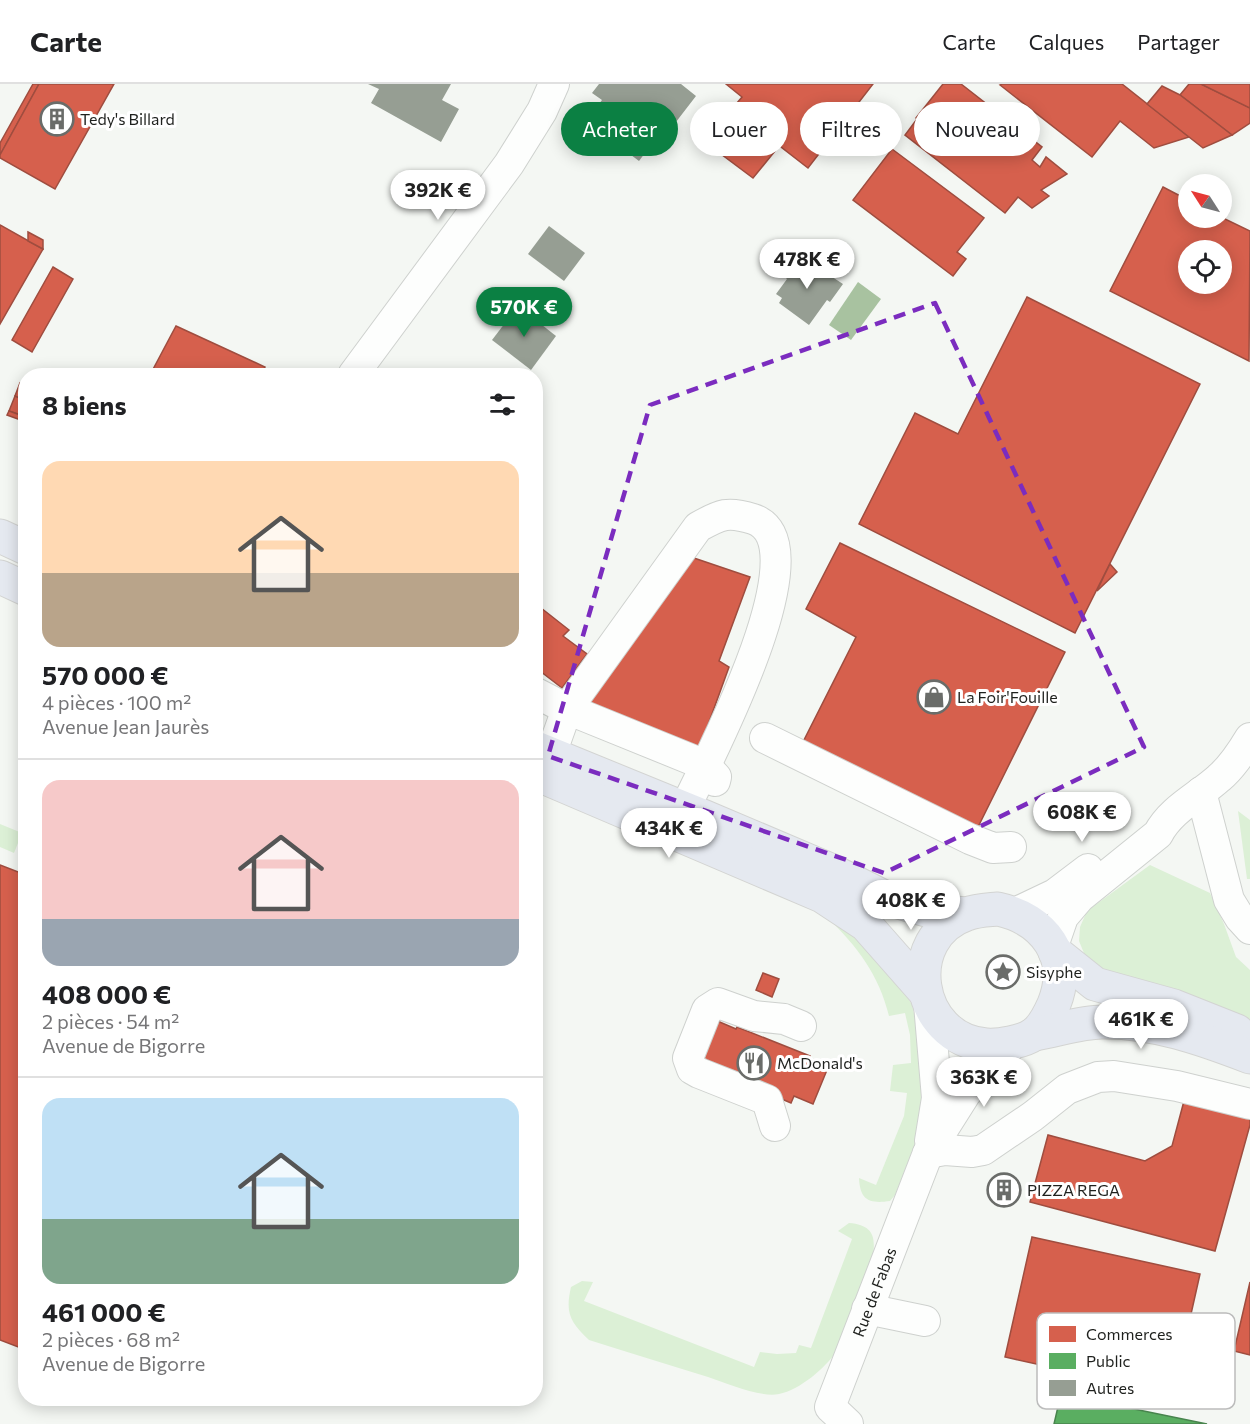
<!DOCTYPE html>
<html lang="fr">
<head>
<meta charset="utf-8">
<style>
  :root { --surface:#fff; --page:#f6f6f6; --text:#202124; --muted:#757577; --line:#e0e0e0; --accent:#0b8043 }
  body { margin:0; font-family:Commissioner,sans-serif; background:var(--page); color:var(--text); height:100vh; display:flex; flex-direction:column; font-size:22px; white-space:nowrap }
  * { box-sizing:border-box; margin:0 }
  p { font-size:20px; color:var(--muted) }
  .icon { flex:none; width:33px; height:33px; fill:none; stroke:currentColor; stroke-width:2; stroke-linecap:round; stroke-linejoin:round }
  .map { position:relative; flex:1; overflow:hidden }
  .drawer { position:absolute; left:18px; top:284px; width:525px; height:1038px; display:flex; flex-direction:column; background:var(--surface); border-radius:24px; box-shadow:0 3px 15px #0003 }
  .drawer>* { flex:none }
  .guide { position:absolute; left:561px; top:18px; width:570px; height:54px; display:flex; gap:12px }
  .needle { width:39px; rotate:306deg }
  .buttons { position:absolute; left:1178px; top:90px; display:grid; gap:12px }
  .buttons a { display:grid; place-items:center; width:54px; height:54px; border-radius:50%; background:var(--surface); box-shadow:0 3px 15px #0003; font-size:30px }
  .price { position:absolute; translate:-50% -51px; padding:0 14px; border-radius:21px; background:#fff; color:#222; font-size:20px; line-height:39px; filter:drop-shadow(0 2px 3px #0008) }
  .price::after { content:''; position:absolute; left:50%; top:36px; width:18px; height:14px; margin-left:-9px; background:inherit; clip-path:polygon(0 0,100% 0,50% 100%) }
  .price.current { background:var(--accent); color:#fff }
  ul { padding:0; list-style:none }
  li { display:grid; align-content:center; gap:12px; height:318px; padding:0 24px }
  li+li { border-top:2px solid var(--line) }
  li span { display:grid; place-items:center; height:186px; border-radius:18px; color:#555 }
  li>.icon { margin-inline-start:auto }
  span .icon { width:108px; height:108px; fill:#fffc; stroke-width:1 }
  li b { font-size:26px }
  h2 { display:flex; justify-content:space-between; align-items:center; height:72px; padding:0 24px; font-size:26px }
  .tag { padding:0 21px; border-radius:27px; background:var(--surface); box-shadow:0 3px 15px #0003; font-size:21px; line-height:54px }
  .tag.current { background:var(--accent); color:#fff }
  header { display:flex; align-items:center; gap:36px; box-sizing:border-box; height:84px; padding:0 30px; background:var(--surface); border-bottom:2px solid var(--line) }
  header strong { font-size:28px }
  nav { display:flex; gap:33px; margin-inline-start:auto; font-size:21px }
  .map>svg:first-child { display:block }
  .green { fill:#dcf0d6 }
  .water { fill:#a8c2a0 }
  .shops { fill:#d6604d; stroke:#9f4d3f; stroke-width:1.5; fill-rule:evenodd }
  .public { fill:#5aae61; stroke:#48844d; stroke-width:1.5 }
  .building { fill:#969e93 }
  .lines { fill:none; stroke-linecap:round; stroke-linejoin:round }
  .minor-casing { stroke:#ced1ce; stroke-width:32 }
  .major-casing { stroke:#d3d4d2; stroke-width:35 }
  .minor { stroke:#fdfefd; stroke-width:30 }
  .major { stroke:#e5e9f0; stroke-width:33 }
  .marked { fill:none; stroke:#7b2cbf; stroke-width:4.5; stroke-dasharray:12 8; stroke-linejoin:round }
  .labels { text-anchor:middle; stroke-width:6; stroke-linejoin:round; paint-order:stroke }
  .poi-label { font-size:16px; fill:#1f211e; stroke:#fff; text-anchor:start }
  .street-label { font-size:16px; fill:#1f211e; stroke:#fff }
  .key { fill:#fff; stroke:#bcbcbc; stroke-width:1.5 }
  .key-label { font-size:16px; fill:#1f211e }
</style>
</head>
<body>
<header>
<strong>Carte</strong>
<nav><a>Carte</a><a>Calques</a><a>Partager</a></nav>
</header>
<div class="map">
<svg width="1250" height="1340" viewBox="0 0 1250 1340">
  <rect width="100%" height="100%" fill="#f4f7f3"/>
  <g class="green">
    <path d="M1238,727L1250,736V795H1247Z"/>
    <path d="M0,740L22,749L14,769L0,763Z"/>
    <path d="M1150,781L1210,809L1224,840L1236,873L1250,886V942L1096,885L1086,874L1079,857L1080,843L1087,827Z"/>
    <path d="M830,827L891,883L912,921L924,970L923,1039L895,1111L890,1117C869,1120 860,1116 859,1094L876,1101L904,1032L907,1009L890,1007L893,981L911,979L910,951L905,929L889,932C879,891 857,862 827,833Z"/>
    <path d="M849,1139C872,1141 876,1151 873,1172L837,1267C825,1284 800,1306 779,1310C760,1314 726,1299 708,1293C668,1281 628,1268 589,1256C570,1238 565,1229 571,1203L582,1197L593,1198L584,1217L754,1283L760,1268L777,1270L796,1269L799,1261L811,1264L852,1155L838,1147Z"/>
  </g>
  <path class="water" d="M858,198L881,215L851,256L829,241Z"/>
  <g class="shops">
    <path d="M33,0H39L0,71V59Z"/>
    <path d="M39,0H114L55,105L0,74V71Z"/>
    <path d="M726,0H873L808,84L732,25L742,13Z"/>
    <path d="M943,0H961L1042,63L1032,76L1040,83L1046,73L1067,90L1041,106L1049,112L1032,124L1018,113L1005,129L905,51L917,35L916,34Z"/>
    <path d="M1002,0H1122L1189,53L1154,64L1120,37L1092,73L1000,1Z"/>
    <path d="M1189,0H1201L1250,24V39L1232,51L1180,11Z"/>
    <path d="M1201,0H1250V24Z"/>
    <path d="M1162,2L1180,11L1232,51L1203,64L1147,20Z"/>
    <path d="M732,25L780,61L753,94L705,58Z"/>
    <path d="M892,65L984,134L957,168L966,175L953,192L853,116Z"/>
    <path d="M1163,103L1188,116V134L1221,133L1250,147L1249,277L1110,207ZM1188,166H1221V200H1188Z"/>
    <path d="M0,141L43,165L0,240Z"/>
    <path d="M28,148L43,156V165L28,157Z"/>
    <path d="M53,183L73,195L32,268L12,256Z"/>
    <path d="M1027,213L1200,300L1075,549L859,440L915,329L958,350Z"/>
    <path d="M176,242L265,283L261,291H150Z"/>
    <path d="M20,299L23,301L19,314L15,312Z"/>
    <path d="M23,301L26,302V333L9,327L15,312L19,314Z"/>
    <path d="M9,327L26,333V338L7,331Z"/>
    <path d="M840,459L1065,568L977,745L803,658L856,553L806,525Z"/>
    <path d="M688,472L750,493L719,577L729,583L700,663L586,624Z"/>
    <path d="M1110,480L1117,488L1097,507L1104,492Z"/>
    <path d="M536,520L569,546L563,552L587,570L562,604L536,584Z"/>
    <path d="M0,781L26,791V1266L0,1256Z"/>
    <path d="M763,889L779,895L772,913L756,906Z"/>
    <path d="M715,936L736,945L737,943L810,972L808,978L827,986L813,1020L794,1012L791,1019L697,979Z"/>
    <path d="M1184,1017L1250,1032V1041L1215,1167L1030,1118L1048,1051L1145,1077L1172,1062Z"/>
    <path d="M996,1099L1015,1104L1013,1114L993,1108Z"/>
    <path d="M1032,1153L1200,1190L1173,1310L1005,1273Z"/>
    <path d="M1250,1198V1271L1234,1267Z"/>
  </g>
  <path class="public" d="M1061,1310L1207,1340H1054Z"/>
  <g class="building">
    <path d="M368,0H451L442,16L459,25L441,58L371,19L379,5Z"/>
    <path d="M599,0H681L696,12L659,60L654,57L639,77L586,37L602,16L592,9Z"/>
    <path d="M549,142L585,169L564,197L528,170Z"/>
    <path d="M800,172L843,200L830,218L827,216L809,241L779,219L782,214L776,210L787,195L785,193Z"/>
    <path d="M518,222L556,252L531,286L492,256Z"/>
  </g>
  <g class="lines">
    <g class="minor-casing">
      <g id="minor">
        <path d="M353,291L509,80L542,27L554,0"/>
        <path d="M536,609L567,625L705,681L716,693L715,697"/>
        <path d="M765,654L970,755L993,764L1011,763"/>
        <path d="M551,670L567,625L698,443C721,430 728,427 753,435C825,458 704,683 685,724"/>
        <path d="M1201,708L1229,816L1240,834L1250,845"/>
        <path d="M1015,829L1055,810L1088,785"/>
        <path d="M1053,862L1063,833L1080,813L1158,750C1171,725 1198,713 1219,694C1232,683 1241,669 1250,654"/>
        <path d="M929,920L937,1014L930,1057"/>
        <path d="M775,1042L767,1016L699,989L692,985L688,974L707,926L718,919L754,932L784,935L801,942"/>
        <path d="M928,1069L945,1066L972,1068L983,1066L1033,1032L1067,1005L1098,993L1114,992L1177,1002L1250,1020"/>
        <path d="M867,1225L925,1237"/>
        <path id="s1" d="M848,1340L830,1323L928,1069L966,1009L1013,959"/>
      </g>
    </g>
    <g class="major-casing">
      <g id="major">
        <path d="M0,452L26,464"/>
        <path d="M0,493L26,505"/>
        <path d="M536,664L705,733L828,785L888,815L926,826L965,830"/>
        <path d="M536,690L822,812L866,841L925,908"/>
        <path d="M998,825C1044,835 1073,873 1054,920C1050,929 1042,944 1034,950C1023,958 998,962 986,961C915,955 900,853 967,830C977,826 988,826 998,825Z"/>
        <path d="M1055,868L1095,900L1174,922L1237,947"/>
        <path d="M1034,950C1055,947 1081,938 1102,938C1153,937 1203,955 1250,973"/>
      </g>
    </g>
    <use href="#minor" class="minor"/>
    <use href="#major" class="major"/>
  </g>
  <path class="marked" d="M935,219L1144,663L884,789L548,672L650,321Z"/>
  <defs>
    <g id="building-ring" transform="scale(1.725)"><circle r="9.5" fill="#fff" stroke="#6a6c69" stroke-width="1.5"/><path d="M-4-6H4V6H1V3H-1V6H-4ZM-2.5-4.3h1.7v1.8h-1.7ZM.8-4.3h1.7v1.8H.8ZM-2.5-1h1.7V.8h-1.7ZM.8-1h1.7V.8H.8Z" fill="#6a6c69"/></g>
    <g id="shop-ring" transform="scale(1.725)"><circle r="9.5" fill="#fff" stroke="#6a6c69" stroke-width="1.5"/><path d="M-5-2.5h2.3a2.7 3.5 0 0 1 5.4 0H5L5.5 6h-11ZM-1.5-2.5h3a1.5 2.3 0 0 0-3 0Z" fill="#6a6c69"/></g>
    <g id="sight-ring" transform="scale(1.725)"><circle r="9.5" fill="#fff" stroke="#6a6c69" stroke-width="1.5"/><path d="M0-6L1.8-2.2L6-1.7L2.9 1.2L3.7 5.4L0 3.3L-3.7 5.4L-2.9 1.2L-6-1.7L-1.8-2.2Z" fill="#6a6c69"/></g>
    <g id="restaurant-ring" transform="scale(1.725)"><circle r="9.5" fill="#fff" stroke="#6a6c69" stroke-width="1.5"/><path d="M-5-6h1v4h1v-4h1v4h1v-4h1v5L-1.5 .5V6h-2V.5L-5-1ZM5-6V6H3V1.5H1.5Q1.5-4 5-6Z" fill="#6a6c69"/></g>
  </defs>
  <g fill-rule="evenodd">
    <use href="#building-ring" x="57" y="35"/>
    <use href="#shop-ring" x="934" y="613"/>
    <use href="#sight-ring" x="1003" y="888"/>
    <use href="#restaurant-ring" x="754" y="979"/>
    <use href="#building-ring" x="1004" y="1106"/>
  </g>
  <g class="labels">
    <g class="poi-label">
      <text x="80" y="41">Tedy's Billard</text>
      <text x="957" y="619">La Foir'Fouille</text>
      <text x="1026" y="894">Sisyphe</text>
      <text x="777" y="985">McDonald's</text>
      <text x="1027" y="1112">PIZZA REGA</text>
    </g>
    <g class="street-label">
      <text dy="6" stroke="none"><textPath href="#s1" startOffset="148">Rue de Fabas</textPath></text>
    </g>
  </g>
  <rect x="1037" y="1229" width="198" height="96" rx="9" class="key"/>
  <rect x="1049" y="1242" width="27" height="16" fill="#d6604d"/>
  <rect x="1049" y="1269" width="27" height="16" fill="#5aae61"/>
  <rect x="1049" y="1296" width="27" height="16" fill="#969e93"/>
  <g class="key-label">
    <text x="1086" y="1256">Commerces</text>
    <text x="1086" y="1283">Public</text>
    <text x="1086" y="1310">Autres</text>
  </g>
</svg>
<div class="buttons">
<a><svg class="needle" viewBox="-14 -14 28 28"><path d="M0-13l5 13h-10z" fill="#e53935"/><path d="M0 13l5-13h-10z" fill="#757577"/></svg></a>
<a><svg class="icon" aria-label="locate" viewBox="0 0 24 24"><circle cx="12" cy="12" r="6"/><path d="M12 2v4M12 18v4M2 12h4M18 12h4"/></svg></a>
</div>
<b class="price" style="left:438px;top:137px">392K €</b>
<b class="price" style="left:807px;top:206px">478K €</b>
<b class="price current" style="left:524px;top:254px">570K €</b>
<b class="price" style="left:1082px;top:759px">608K €</b>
<b class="price" style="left:669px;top:775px">434K €</b>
<b class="price" style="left:911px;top:847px">408K €</b>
<b class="price" style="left:1141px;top:966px">461K €</b>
<b class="price" style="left:984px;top:1024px">363K €</b>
<div class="guide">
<a class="tag current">Acheter</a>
<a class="tag">Louer</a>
<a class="tag">Filtres</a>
<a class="tag">Nouveau</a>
</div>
<section class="drawer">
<h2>8 biens<svg class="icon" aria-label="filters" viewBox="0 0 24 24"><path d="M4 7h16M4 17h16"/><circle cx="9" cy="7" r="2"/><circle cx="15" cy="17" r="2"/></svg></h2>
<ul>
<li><span style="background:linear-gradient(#ffd9b3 60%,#b9a48a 0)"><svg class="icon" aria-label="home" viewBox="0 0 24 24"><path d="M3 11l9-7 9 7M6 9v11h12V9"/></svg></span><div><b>570 000 €</b><p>4 pièces · 100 m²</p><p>Avenue Jean Jaurès</p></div></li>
<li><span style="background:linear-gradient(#f6c9c9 75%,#9aa5b1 0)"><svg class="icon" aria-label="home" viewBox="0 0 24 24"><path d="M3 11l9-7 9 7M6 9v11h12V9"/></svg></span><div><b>408 000 €</b><p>2 pièces · 54 m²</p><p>Avenue de Bigorre</p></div></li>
<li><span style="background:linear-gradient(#bfe0f5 65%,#7fa58c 0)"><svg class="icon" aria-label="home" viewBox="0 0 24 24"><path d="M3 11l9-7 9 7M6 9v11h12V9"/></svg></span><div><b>461 000 €</b><p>2 pièces · 68 m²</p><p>Avenue de Bigorre</p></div></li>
</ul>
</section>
</div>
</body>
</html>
